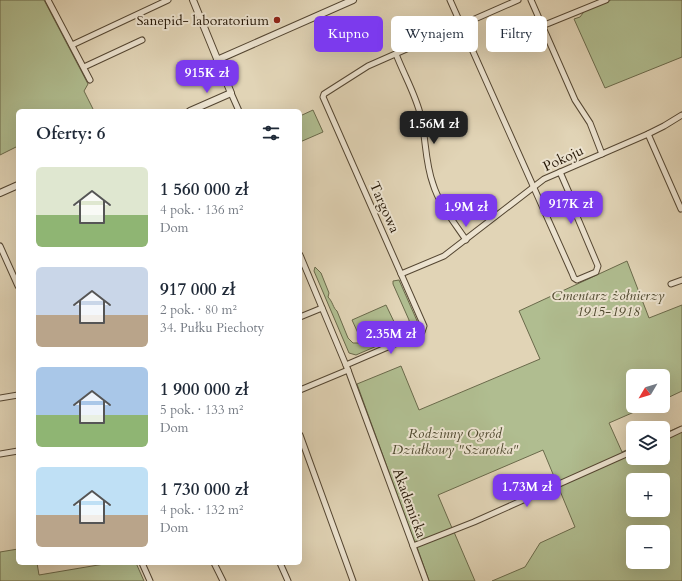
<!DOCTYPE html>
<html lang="pl">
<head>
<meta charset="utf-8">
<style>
  :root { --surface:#fff; --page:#f6f6f7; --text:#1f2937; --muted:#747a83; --accent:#7c3aed }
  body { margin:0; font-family:Cardo,serif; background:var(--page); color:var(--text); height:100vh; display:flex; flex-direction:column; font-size:15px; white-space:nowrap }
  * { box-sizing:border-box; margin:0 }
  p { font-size:13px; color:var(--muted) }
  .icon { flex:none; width:22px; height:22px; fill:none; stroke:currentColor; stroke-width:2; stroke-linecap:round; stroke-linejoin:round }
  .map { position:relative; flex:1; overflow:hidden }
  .drawer { position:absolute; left:16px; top:109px; width:286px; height:456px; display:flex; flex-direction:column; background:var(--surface); border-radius:6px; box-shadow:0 4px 16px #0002 }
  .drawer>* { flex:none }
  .top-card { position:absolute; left:314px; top:16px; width:308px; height:36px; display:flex; gap:8px }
  .needle { width:26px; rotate:232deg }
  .tools { position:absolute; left:626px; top:369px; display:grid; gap:8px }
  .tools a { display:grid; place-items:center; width:44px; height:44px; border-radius:6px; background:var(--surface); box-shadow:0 4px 16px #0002; font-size:20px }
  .price { position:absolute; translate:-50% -34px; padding:0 9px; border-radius:8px; background:var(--accent); color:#fff; font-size:13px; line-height:26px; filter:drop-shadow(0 1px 2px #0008) }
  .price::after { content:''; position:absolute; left:50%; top:24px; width:12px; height:9px; margin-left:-6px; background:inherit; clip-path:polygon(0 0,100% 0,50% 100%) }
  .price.active { background:#222; color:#fff }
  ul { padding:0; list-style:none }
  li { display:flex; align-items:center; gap:12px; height:100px; padding:0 20px }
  li span { display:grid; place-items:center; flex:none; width:112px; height:80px; border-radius:6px; color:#555 }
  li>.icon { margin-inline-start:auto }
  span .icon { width:48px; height:48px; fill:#fffc; stroke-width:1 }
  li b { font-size:17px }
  h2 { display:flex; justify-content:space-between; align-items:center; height:48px; padding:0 20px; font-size:17px }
  .pill { padding:0 14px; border-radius:6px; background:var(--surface); box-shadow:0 4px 16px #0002; font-size:14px; line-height:36px }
  .pill.active { background:var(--accent); color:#fff }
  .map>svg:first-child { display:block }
  .green { fill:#b0bd90; stroke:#6a6a4b; fill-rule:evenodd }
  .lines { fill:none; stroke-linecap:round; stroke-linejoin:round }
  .minor-casing { stroke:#544632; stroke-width:7 }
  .tertiary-casing { stroke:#544632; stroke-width:8 }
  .minor { stroke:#ece3d0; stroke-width:5 }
  .tertiary { stroke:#ece3d0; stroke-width:6 }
  .poi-dot { fill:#8f2418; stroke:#ece3d0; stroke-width:1.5 }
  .labels { text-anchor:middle; stroke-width:4; stroke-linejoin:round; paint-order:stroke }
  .poi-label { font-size:14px; fill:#251706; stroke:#ece3d0; text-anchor:end }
  .street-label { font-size:14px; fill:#251706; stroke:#ece3d0 }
  .park-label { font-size:14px; font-style:italic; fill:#4f492f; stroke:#ece3d0 }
</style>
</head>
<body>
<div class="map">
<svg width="682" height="581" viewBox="0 0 682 581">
  <rect width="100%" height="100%" fill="#e1d4b6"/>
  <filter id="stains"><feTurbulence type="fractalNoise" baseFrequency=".005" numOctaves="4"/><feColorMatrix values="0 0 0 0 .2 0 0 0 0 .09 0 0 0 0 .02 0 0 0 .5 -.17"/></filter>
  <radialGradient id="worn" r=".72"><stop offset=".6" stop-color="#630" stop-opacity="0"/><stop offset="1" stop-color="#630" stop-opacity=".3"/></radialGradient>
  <g class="green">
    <path d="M0,0H44L88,84L84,91L94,111H18V146L0,155Z"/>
    <path d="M611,0H682V57L605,88L574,19L580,17L583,13V12Z"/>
    <path d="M313,110L323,132L300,142V116Z"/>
    <path d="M627,261L649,318L682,305V391L663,400V376H633V406H648L609,423L622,452L633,447V458H663V434L682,426V581H492L525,567L540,543L575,527L543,450L438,495L452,528L415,544L357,384L401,366L419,410L540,359L519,311ZM633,480H663V510H633ZM633,532H663V562H633Z"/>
    <path d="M315,267L321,273L329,293L328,297C333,302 333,308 337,311L348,338L353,343H358L364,346L395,332L409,324V320L393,284V281L399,280L418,323L416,329L356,355L349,353L314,271Z"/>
    <path d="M386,305L397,328L363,344L352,320Z"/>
    <path d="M454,532L475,581H429L417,547Z"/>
    <path d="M18,549V563H37L39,575L110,563H136L144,581H0V552Z"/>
  </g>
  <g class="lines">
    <g class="minor-casing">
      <g id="minor">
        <path d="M48,0L90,80"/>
        <path d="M450,0L572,273L574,278L577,280L596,272L598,266L570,200V195L560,172"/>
        <path d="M531,0L575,100L590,123L602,154"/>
        <path d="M542,26L606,0"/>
        <path d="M72,45L168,0"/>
        <path d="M396,54C404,75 416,95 421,117C426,139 425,162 433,184C439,204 454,222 466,240"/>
        <path d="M84,67L142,40"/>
        <path d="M231,93L239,111"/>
        <path d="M648,134L681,209"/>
        <path d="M0,246L18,286"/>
        <path d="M300,255L348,370L426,581"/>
        <path d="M401,274L444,256L544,179L648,134L664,126L682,115"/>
        <path d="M671,284L682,280"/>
        <path d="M300,317L322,308"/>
        <path d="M346,365L418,334L422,332L424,326L323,97L324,94L368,66L518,0"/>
        <path d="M300,390L348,370"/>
        <path d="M0,398L18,395"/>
        <path d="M300,435L353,581"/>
        <path d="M663,438L682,429"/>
        <path d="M0,454L18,451"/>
        <path d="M413,546L474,522L633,451"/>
        <path d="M142,563L150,581"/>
        <path d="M214,563L223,581"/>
        <path d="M280,563L288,581"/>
      </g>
    </g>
    <g class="tertiary-casing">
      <g id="tertiary">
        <path d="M217,60L353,0"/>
        <path d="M190,111L231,93L193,0"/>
        <path d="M0,193L18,185"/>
      </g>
    </g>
    <use href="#minor" class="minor"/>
    <use href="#tertiary" class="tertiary"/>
  </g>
  <circle class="poi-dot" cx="277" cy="20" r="4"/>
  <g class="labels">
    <g class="poi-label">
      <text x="269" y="25">Sanepid- laboratorium</text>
    </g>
    <g class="street-label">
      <text transform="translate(563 158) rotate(-25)" y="5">Pokoju</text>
      <text transform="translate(385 207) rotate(66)" y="5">Targowa</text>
      <text transform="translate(410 503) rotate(70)" y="5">Akademicka</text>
    </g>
    <g class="park-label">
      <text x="608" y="300">Cmentarz żołnierzy<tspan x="608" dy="16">1915-1918</tspan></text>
      <text x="455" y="438">Rodzinny Ogród<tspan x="455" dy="16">Działkowy "Szarotka"</tspan></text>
    </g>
  </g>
  <rect width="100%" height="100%" filter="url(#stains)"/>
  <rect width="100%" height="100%" fill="url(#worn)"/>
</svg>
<div class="tools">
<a><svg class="needle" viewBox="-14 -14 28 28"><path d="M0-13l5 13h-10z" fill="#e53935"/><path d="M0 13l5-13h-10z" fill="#747a83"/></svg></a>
<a><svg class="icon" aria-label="layers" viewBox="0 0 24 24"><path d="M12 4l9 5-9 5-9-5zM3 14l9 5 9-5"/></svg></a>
<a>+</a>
<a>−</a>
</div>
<b class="price" style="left:207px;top:94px">915K zł</b>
<b class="price active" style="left:434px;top:145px">1.56M zł</b>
<b class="price" style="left:571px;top:225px">917K zł</b>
<b class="price" style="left:466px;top:228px">1.9M zł</b>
<b class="price" style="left:391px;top:355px">2.35M zł</b>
<b class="price" style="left:527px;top:508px">1.73M zł</b>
<div class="top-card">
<a class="pill active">Kupno</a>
<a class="pill">Wynajem</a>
<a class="pill">Filtry</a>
</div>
<section class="drawer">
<h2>Oferty: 6<svg class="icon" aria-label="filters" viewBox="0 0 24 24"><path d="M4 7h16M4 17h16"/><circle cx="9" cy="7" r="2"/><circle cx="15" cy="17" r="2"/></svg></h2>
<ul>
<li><span style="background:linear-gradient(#dfe7d0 60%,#8fb573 0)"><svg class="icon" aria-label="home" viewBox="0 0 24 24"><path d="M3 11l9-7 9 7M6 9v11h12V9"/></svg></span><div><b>1 560 000 zł</b><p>4 pok. · 136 m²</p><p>Dom</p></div></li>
<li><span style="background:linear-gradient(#c9d6e8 60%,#b9a48a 0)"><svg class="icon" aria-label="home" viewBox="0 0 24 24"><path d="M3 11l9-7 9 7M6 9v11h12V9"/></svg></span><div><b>917 000 zł</b><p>2 pok. · 80 m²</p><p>34. Pułku Piechoty</p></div></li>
<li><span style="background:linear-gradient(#a9c7e8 60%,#8fb573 0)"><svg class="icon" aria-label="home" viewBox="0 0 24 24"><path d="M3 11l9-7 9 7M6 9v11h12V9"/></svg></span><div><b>1 900 000 zł</b><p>5 pok. · 133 m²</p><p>Dom</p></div></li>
<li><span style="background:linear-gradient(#bfe0f5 60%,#b9a48a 0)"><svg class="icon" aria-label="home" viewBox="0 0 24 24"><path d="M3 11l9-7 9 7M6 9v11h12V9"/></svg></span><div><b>1 730 000 zł</b><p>4 pok. · 132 m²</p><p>Dom</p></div></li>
</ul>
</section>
</div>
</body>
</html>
